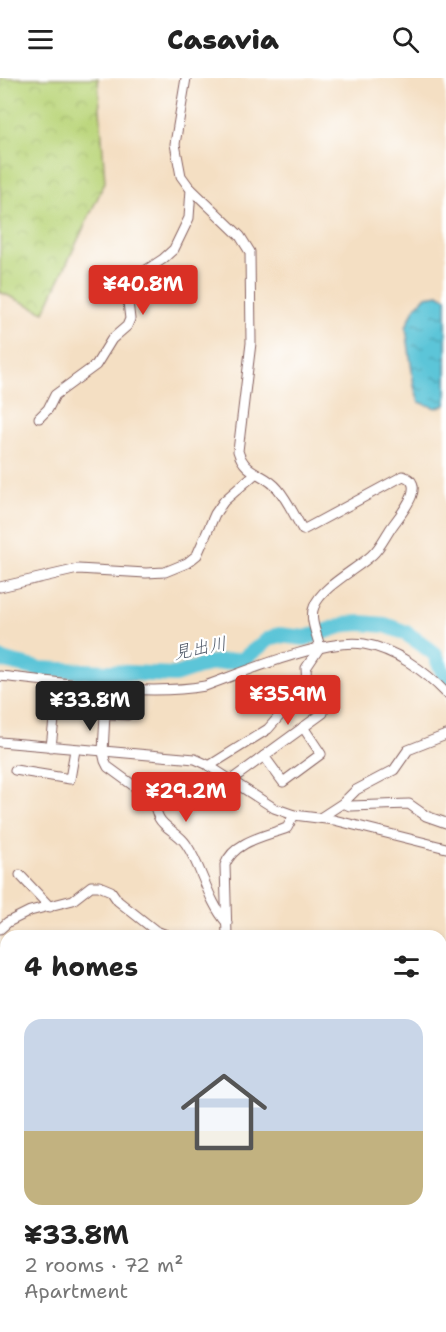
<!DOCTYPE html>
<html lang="en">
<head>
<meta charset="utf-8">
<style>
  :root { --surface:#fff; --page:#f6f6f6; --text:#222; --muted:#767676; --accent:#d93025 }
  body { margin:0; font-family:"Shantell Sans","Klee One",sans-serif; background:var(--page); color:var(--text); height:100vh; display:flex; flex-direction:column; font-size:22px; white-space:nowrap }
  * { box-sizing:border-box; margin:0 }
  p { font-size:20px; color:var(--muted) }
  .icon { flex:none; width:33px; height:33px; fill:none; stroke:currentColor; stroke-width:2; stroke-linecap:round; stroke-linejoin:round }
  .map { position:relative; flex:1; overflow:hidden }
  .sheet { position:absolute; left:0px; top:852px; width:447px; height:402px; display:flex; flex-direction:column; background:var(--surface); border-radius:18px 18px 0 0; box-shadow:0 3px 9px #0003 }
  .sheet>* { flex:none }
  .price { position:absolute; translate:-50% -51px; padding:0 14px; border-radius:6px; background:var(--accent); color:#fff; font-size:20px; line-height:39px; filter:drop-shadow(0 2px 3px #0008) }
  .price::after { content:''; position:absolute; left:50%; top:36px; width:18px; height:14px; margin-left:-9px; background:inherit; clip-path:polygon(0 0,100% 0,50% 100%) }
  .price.selected { background:#222; color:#fff }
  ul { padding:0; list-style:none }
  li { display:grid; align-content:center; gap:12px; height:318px; padding:0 24px }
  li span { display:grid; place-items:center; height:186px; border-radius:18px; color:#555 }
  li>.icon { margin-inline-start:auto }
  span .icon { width:108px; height:108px; fill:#fffc; stroke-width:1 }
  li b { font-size:26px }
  h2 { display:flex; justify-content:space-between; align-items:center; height:72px; padding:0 24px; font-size:26px }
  header { display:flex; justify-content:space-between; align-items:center; height:78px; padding:0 24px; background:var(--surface); font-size:27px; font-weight:800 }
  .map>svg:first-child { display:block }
  .park { fill:url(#park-crowns); stroke:#827a53; stroke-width:1.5 }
  .water { fill:url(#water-ripples); stroke:#537282; stroke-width:1.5 }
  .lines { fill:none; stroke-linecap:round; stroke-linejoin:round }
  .stream { stroke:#5cc5d8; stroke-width:3 }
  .river { stroke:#5cc5d8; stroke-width:16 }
  .minor-casing { stroke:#866260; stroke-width:11 }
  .minor { stroke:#fff; stroke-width:9 }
  .labels { text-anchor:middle; stroke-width:4.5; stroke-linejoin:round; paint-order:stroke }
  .water-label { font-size:18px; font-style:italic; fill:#505968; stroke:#fff }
</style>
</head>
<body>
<header><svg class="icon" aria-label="menu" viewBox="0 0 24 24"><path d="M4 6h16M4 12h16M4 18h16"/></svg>Casavia<svg class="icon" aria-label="search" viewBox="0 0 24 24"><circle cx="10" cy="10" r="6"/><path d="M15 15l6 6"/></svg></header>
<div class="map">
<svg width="446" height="1254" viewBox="0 0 446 1254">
  <defs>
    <pattern id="park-crowns" width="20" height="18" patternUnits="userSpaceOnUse" patternTransform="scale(1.5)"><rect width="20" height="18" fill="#bbd67b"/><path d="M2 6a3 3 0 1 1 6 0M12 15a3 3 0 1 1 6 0" fill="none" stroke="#a2b76a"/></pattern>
    <pattern id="water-ripples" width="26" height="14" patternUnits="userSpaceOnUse" patternTransform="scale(1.5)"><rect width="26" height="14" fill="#5cc5d8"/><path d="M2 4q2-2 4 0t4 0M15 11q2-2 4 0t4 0" fill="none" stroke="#4e9faf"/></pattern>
  </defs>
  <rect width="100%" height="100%" fill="#fff"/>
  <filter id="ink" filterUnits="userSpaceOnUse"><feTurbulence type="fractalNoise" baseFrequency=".0167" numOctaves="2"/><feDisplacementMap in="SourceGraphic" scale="12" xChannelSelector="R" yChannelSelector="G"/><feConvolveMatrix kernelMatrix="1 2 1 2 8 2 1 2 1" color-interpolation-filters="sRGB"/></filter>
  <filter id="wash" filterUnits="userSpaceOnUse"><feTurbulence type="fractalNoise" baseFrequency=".008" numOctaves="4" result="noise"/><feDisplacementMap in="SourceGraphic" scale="24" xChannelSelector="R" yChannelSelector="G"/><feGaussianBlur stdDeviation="1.35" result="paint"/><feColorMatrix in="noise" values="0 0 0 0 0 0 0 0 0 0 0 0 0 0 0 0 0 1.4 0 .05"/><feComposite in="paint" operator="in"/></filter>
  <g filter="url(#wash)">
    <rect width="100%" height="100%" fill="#f4dfc3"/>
    <path class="park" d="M0,0H98L105,104L44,234L0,214Z"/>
    <g class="water">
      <path d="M439,216L446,220V327L436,330L419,324L414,308L406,249L414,231L426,218Z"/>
      <path d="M441,1241L446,1247V1254H386L381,1248H441Z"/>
    </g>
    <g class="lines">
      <path class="stream" d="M0,1249L7,1254"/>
      <path class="river" d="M0,581L9,584L39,591L175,597L211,585L242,582L269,561L279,557L305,560L347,546L361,545L385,547L404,554L419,564L435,576L446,602"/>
    </g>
  </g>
  <g filter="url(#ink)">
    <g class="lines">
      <g class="minor-casing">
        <g id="minor">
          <path d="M186,0L175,66L181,98L189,109L240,158L250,174L251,265L238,373C245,397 264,394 278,411C288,423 295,439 303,452L403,398C429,406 398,439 391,450C385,459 380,470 372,477C357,491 321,509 314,529C309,540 317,557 320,569L306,590L307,610L304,618L282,635L268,651L209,688"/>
          <path d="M39,340L48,331L55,317L96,287L112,261L127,248L130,241L127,215L129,208L134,200L163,181L174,171L189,140L191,111"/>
          <path d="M0,509L78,491L146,495L165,494L187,485L197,477L215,436L224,423L256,395"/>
          <path d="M0,598C64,604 142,619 205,608C244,594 325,560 364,566C395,571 425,593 446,615"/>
          <path d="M55,633L128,637"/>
          <path d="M105,636L103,674L105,683L108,689L149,719C156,726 155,732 159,740C165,751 179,755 186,766C203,791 207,822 227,845"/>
          <path d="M0,664L195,681L206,686L274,730L294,737L334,742L446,770"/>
          <path d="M51,669L57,614"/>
          <path d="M264,678L283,704L321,676L303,649"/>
          <path d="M15,692L70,701L75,672"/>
          <path d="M231,702L323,635"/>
          <path d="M343,725L350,728L409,726L426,738L446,745"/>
          <path d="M320,740L343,725L356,712L394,692L408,672L446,657"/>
          <path d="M20,797L50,829"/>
          <path d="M0,851L8,844L30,833L73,822L91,808H99L111,813L118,823L156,853L169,858"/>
          <path d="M227,858L225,787C234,763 266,758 287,750L294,737"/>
          <path d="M0,960L6,955"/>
          <path d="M441,1026L446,1027"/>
          <path d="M0,1029L6,1028"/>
          <path d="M0,1139L6,1138"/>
          <path d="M0,1185L6,1190"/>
          <path d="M215,1248L217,1254"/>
          <path d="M66,1254L68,1248"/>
        </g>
      </g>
      <use href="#minor" class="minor"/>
    </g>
  </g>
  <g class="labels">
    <g class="water-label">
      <text transform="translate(200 570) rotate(-11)" y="6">見出川</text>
    </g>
  </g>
</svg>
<b class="price" style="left:143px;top:238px">¥40.8M</b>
<b class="price" style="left:288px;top:648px">¥35.9M</b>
<b class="price selected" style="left:90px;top:654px">¥33.8M</b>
<b class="price" style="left:186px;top:745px">¥29.2M</b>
<section class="sheet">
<h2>4 homes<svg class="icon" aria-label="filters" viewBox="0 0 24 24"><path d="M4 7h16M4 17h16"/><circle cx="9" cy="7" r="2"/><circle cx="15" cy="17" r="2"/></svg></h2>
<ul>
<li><span style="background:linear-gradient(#c9d6e8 60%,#c2b280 0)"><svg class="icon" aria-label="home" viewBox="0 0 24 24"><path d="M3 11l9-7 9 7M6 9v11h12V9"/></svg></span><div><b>¥33.8M</b><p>2 rooms · 72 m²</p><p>Apartment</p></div></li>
</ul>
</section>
</div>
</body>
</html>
